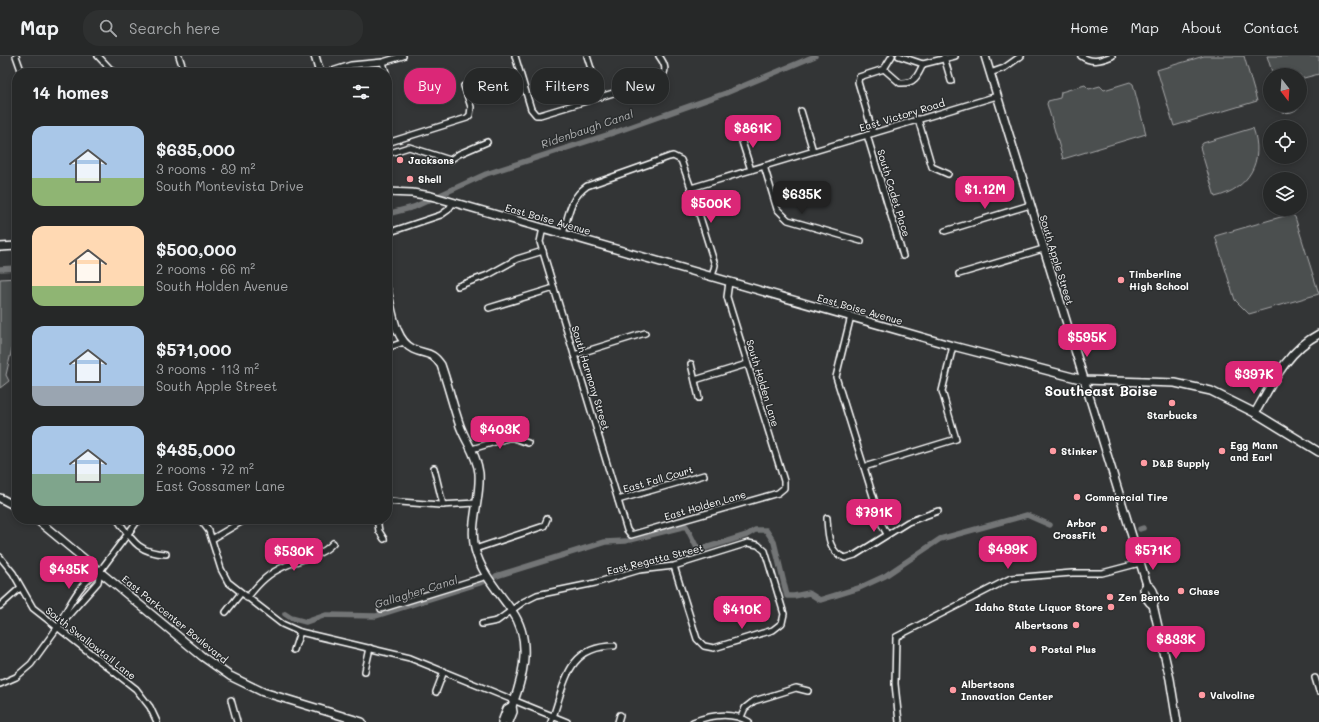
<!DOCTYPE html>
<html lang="en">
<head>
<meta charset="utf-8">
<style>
  :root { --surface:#262828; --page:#2e3030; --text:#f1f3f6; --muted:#a4a6a8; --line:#424445; --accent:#db2777 }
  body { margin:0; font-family:Mali,sans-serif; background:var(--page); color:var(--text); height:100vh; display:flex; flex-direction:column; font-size:15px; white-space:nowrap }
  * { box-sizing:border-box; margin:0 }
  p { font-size:13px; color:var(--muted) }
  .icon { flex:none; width:22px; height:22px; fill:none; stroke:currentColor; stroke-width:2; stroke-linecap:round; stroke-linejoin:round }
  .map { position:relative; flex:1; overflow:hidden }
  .panel { position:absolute; left:12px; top:12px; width:380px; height:456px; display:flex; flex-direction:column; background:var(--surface); border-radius:16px; box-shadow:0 2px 6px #0003,0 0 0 1px var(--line) }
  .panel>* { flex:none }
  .banner { position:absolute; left:404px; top:12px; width:380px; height:36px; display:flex; gap:8px }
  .needle { width:26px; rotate:163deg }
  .controls { position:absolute; left:1263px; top:12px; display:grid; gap:8px }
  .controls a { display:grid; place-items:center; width:44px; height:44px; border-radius:50%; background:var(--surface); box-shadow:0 2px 6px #0003,0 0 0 1px var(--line); font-size:20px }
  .price { position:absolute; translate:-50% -34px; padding:0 9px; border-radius:8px; background:var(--accent); color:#fff; font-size:13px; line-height:26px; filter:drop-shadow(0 1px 2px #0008) }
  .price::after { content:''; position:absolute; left:50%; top:24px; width:12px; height:9px; margin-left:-6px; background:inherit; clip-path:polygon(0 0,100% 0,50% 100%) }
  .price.active { background:#222; color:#fff }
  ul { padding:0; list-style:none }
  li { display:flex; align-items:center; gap:12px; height:100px; padding:0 20px }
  li span { display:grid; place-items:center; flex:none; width:112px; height:80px; border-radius:12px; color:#555 }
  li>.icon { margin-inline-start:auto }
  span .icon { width:48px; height:48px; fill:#fffc; stroke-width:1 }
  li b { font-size:17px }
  h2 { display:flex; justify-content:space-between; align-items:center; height:48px; padding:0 20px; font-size:17px }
  .chip { padding:0 14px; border-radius:16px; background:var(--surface); box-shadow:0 2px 6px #0003,0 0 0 1px var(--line); font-size:14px; line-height:36px }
  .chip.active { background:var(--accent); color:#fff }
  header { display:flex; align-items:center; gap:24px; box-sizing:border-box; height:56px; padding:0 20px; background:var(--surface); border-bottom:1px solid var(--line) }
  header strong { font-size:19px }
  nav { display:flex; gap:22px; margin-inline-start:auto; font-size:14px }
  .search { width:280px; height:36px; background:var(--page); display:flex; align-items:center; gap:10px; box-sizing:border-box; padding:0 14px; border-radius:16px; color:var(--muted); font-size:15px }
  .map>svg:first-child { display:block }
  .green { fill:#4c4f50; stroke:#a6a7a8 }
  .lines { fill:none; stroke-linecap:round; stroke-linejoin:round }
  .canal { stroke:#737576; stroke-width:5.5 }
  .street-casing { stroke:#fff; stroke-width:8 }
  .secondary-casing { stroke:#fff; stroke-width:10 }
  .street { stroke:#2a2d2e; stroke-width:5 }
  .secondary { stroke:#2a2d2e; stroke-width:7 }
  .poi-dot { fill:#ff9aa2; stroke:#2a2d2e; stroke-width:1.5 }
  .labels { text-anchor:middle; stroke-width:3; stroke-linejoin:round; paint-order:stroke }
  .street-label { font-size:10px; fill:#fff; stroke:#2a2d2e }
  .poi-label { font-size:10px; font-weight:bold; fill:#fff; stroke:#2a2d2e; text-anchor:start }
  .water-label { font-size:11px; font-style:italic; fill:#b2b3b4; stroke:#2a2d2e }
  .district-label { font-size:14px; font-weight:bold; fill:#fff; stroke:#2a2d2e }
</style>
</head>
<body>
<header>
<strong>Map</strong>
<div class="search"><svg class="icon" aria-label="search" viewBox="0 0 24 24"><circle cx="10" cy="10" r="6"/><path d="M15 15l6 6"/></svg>Search here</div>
<nav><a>Home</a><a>Map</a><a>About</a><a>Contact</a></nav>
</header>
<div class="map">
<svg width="1319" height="666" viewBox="0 0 1319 666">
  <rect width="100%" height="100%" fill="#333536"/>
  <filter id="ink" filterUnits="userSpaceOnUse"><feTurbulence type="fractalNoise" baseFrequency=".025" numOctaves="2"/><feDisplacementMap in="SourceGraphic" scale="8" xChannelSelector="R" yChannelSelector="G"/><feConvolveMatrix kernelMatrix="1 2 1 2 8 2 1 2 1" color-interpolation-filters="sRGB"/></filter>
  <g filter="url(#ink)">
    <g class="green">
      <path d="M1204,0H1244L1257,45L1174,70L1157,14Z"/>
      <path d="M1267,0H1319V18L1300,23V19H1273Z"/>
      <path d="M1130,26L1133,28L1146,78L1063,103L1047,48L1048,45L1060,42L1061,36L1085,29L1089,33L1100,30L1104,34Z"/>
      <path d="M1300,36C1307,53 1287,64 1274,51V49H1300Z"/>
      <path d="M1253,72C1265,105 1249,133 1215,141L1200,91L1203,87Z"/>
      <path d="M1291,158L1295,161L1319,238L1249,258L1235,244L1215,180Z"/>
      <path d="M17,222V288H13L6,319L9,325L0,332V223Z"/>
    </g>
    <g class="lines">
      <g class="canal">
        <path d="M387,158L414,151L486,118L613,77L726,37L815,0"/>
        <path d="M0,213L17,212"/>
        <path d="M1140,473L1143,472"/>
        <path d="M630,484L686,470L696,490L702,493L747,479L755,474H766L774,486L787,540H794L809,537L820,544L859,532L885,520L940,483L1027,459L1050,469"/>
        <path d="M496,520L605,486L626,485"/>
        <path d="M285,558L291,562L306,566L326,559L376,560L483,526"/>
      </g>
      <g class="street-casing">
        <g id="street">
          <path d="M16,0L22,17"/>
          <path d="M98,0L114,17"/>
          <path d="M179,0L183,12L187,17"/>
          <path d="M515,0L531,53L536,59H540L660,23C668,15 665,8 659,0"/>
          <path d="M587,0L600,41"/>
          <path d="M899,0L923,8L955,0"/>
          <path d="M1081,0C1091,7 1100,5 1112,0"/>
          <path d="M944,1L951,25"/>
          <path d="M383,6L386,17"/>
          <path d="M884,13L900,27C914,28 918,20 923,8"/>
          <path d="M326,17L351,9L383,6L403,0"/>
          <path d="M990,17L1004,12L1021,0"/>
          <path d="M801,55L813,95"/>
          <path d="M918,63L932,111L948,118"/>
          <path d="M739,76L751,114"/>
          <path d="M873,77L858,26L859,21L884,13L892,0"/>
          <path d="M867,79L903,200"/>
          <path d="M387,87L467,62L470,59L471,51L464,30"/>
          <path d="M387,98L409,91L450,104L459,98L487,86"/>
          <path d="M764,110L777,153L788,164L861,185"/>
          <path d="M691,132L715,209L712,221"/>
          <path d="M543,172L540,186L627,474L631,479L778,437L784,432V425L731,254L727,241L729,226"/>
          <path d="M945,175L1030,149"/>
          <path d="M387,177L441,159L448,154L453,147"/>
          <path d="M563,178C569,158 569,143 587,130L669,101L673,100L681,104L691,132L997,40"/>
          <path d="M959,218L1043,193"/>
          <path d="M458,230L488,219L517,203L543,195"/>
          <path d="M489,252L554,232"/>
          <path d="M851,260L836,321L882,469L887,478"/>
          <path d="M387,292L404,286"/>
          <path d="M574,299L645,277"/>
          <path d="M691,308L699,342"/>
          <path d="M695,324L747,308"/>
          <path d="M472,393L508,382H514L528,387"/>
          <path d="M864,411L956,383L942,335L953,290"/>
          <path d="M434,412L443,449"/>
          <path d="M618,444L704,419"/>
          <path d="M387,445L440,449L476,447"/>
          <path d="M827,462C828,478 828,496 845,502L855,499L908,466L938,455"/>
          <path d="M117,463C132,484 138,497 166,498"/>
          <path d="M200,463L209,475L221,513L228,526L282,568L300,576L410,602L567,666"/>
          <path d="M377,463L379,475L384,483"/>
          <path d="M212,483L246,463"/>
          <path d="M475,493L544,470L547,463"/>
          <path d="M0,501L13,517L33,552L136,633L150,651L157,666"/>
          <path d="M247,542C256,531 265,520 279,513C296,503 320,502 333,487"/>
          <path d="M0,550L20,532"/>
          <path d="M381,553L487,520"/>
          <path d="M226,556L241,537"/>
          <path d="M60,566C70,548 81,525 100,515"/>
          <path d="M482,568L497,565L523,546L537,539L595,527L639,514L674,510L748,487L758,489L765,495L784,558L782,567L773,574L714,592L704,590L697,583L674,510"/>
          <path d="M294,594L300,576"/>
          <path d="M365,615L370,592"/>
          <path d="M1315,622L1319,635"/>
          <path d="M0,628L16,621L31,608L57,572L98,526L100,515L139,463"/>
          <path d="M436,636L444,615"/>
          <path d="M231,644L237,666"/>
          <path d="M741,661L745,652L754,645L796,632L808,635"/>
          <path d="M551,666C565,631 565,590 614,590"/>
          <path d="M618,666L620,659"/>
          <path d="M693,666C711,659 731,655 749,666"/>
          <path d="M899,666L895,628L896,581L1011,522L1072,517H1102L1140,507"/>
        </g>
      </g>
      <g class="secondary-casing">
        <g id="secondary">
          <path d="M315,0L320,17"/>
          <path d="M985,0L1147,529C1154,532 1157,542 1153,549L1170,623L1177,666"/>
          <path d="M387,136L412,137L431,140L953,290L1084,324L1175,327L1211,335L1255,357L1319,396"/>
          <path d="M0,191L17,190"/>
          <path d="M387,234C392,252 394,284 413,293C426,299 432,295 441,309C448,329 453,350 460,370C466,386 477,399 479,417C481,442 469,468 475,493C481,517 498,535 512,555C532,583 524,620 512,650"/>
          <path d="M1255,357C1272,327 1288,294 1319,278"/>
          <path d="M0,442L17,451"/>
          <path d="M36,463L203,601L230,620L263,636L362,666"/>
          <path d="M1147,529L1144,533C1145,539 1147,546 1153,549"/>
          <path d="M502,666L507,653L512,650L513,656L509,666"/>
        </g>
      </g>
      <use href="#street" class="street"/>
      <use href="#secondary" class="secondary"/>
    </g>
  </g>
  <g class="poi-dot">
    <circle cx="400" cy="104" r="4"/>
    <circle cx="410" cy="123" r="4"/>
    <circle cx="1121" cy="224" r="4"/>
    <circle cx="1172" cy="347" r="4"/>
    <circle cx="1053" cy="395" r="4"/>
    <circle cx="1222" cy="395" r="4"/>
    <circle cx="1144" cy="407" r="4"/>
    <circle cx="1077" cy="441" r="4"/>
    <circle cx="1104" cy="473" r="4"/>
    <circle cx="1181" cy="535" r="4"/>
    <circle cx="1110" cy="541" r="4"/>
    <circle cx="1111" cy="551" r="4"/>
    <circle cx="1076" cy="569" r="4"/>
    <circle cx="1033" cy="593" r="4"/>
    <circle cx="953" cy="634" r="4"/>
    <circle cx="1202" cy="639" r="4"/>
  </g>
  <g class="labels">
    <g class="street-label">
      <text transform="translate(902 59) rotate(-17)" y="4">East Victory Road</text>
      <text transform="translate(894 137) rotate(73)" y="4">South Cadet Place</text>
      <text transform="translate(548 163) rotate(16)" y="4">East Boise Avenue</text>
      <text transform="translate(1057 204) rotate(73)" y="4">South Apple Street</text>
      <text transform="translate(860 253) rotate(16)" y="4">East Boise Avenue</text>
      <text transform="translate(591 322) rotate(73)" y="4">South Harmony Street</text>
      <text transform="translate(763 327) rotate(73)" y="4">South Holden Lane</text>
      <text transform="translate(658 423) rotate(-16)" y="4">East Fall Court</text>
      <text transform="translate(705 449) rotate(-16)" y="4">East Holden Lane</text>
      <text transform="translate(655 503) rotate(-14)" y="4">East Regatta Street</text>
      <text transform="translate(175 563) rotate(39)" y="4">East Parkcenter Boulevard</text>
      <text transform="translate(91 587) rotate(38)" y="4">South Swallowtail Lane</text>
    </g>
    <g class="poi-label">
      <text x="408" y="108">Jacksons</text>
      <text x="418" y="127">Shell</text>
      <text x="1129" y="222">Timberline<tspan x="1129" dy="12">High School</tspan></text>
      <text x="1172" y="363" text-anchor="middle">Starbucks</text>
      <text x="1230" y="393">Egg Mann<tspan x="1230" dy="12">and Earl</tspan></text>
      <text x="1061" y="399">Stinker</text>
      <text x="1152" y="411">D&amp;B Supply</text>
      <text x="1085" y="445">Commercial Tire</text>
      <text x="1096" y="471" text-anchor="end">Arbor<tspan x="1096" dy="12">CrossFit</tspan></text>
      <text x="1189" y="539">Chase</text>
      <text x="1118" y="545">Zen Bento</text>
      <text x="1103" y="555" text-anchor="end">Idaho State Liquor Store</text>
      <text x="1068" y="573" text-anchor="end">Albertsons</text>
      <text x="1041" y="597">Postal Plus</text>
      <text x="961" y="632">Albertsons<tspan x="961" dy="12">Innovation Center</tspan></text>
      <text x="1210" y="643">Valvoline</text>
    </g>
    <g class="water-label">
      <text transform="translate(587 73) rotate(-19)" y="4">Ridenbaugh Canal</text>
      <text transform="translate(416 536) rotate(-17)" y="4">Gallagher Canal</text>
    </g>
    <g class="district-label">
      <text x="1101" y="340">Southeast Boise</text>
    </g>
  </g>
</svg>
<div class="controls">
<a><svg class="needle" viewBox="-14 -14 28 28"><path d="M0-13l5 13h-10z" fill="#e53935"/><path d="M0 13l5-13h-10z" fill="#a4a6a8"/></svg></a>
<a><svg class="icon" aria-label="locate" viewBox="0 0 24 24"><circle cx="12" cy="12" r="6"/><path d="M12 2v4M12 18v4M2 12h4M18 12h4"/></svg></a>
<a><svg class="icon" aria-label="layers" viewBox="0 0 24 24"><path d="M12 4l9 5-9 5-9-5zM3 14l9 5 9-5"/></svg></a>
</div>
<b class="price" style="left:753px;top:93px">$861K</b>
<b class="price" style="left:985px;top:154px">$1.12M</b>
<b class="price active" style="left:802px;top:159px">$635K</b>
<b class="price" style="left:711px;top:168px">$500K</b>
<b class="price" style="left:1087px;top:302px">$595K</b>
<b class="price" style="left:1254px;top:339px">$397K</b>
<b class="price" style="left:500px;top:394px">$403K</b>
<b class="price" style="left:874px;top:477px">$791K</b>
<b class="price" style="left:1008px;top:514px">$499K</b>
<b class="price" style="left:1153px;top:515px">$571K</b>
<b class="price" style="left:294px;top:516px">$530K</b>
<b class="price" style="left:69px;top:534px">$435K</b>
<b class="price" style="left:742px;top:574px">$410K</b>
<b class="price" style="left:1176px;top:604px">$833K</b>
<div class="banner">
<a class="chip active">Buy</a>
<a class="chip">Rent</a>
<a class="chip">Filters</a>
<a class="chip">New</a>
</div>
<section class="panel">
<h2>14 homes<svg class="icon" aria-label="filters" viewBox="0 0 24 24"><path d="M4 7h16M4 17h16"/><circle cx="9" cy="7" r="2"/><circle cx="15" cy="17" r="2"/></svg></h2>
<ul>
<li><span style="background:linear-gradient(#a9c7e8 65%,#8fb573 0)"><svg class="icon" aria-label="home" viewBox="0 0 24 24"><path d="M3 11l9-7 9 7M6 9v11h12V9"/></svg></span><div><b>$635,000</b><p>3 rooms · 89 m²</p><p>South Montevista Drive</p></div></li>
<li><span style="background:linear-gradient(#ffd9b3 75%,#8fb573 0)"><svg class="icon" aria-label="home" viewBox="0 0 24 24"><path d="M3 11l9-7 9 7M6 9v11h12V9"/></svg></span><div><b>$500,000</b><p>2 rooms · 66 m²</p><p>South Holden Avenue</p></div></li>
<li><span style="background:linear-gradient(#a9c7e8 75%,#9aa5b1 0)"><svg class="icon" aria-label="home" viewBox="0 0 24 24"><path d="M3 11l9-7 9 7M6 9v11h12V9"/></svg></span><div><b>$571,000</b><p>3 rooms · 113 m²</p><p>South Apple Street</p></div></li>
<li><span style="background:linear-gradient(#a9c7e8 60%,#7fa58c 0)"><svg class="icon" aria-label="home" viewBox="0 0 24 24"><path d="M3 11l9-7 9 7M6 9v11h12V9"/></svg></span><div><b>$435,000</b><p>2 rooms · 72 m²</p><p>East Gossamer Lane</p></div></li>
</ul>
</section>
</div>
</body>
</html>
